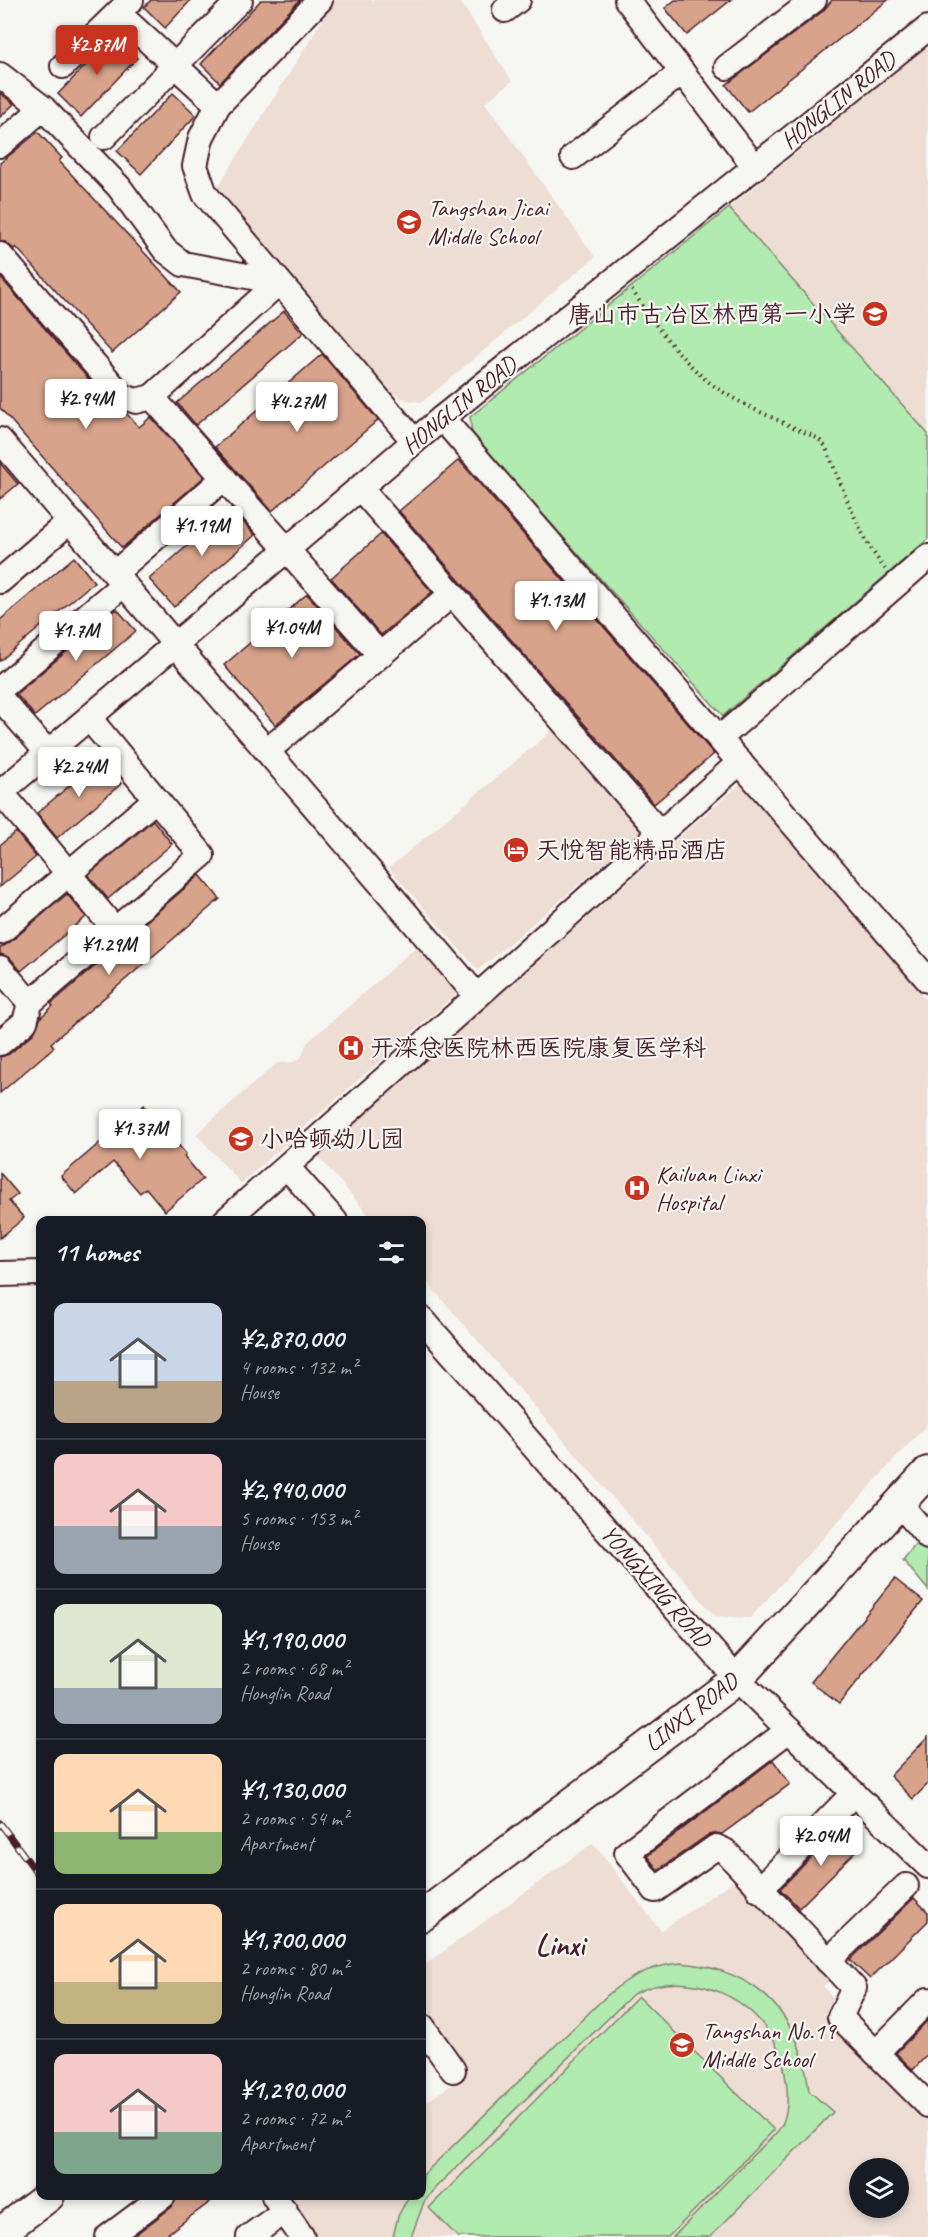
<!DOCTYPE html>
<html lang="en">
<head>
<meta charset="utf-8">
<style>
  :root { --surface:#171b24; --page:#20242c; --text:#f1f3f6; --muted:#9ea1a6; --line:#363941; --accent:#c8321e }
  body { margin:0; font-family:Caveat,"LXGW WenKai TC",sans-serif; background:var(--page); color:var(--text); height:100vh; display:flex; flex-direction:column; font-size:22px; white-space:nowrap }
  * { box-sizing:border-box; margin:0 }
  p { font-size:20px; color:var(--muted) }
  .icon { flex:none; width:33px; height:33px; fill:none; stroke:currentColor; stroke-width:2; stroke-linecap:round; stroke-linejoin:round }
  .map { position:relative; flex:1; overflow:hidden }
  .panel { position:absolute; left:36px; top:1216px; width:390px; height:984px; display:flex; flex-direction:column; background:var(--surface); border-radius:12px; box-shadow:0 3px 9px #0003 }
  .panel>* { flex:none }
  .buttons { position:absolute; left:849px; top:2158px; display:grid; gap:12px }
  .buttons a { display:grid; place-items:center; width:60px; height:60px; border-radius:50%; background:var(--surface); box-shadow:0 3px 9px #0003; font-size:30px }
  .price { position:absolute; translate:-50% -51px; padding:0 14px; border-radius:6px; background:#fff; color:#222; font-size:20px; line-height:39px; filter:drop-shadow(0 2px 3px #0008) }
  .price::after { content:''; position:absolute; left:50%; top:36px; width:18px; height:14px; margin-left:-9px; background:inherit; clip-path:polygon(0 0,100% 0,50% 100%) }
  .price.current { background:var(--accent); color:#fff }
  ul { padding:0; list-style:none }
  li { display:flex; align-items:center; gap:18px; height:150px; padding:0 18px }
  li+li { border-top:2px solid var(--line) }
  li span { display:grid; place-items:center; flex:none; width:168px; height:120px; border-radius:12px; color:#555 }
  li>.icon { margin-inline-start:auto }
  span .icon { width:72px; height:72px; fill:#fffc; stroke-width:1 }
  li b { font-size:26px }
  h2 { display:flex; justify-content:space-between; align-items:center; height:72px; padding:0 18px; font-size:26px }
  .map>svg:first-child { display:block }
  .built { fill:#edddd3; fill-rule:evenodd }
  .green { fill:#b2ebaf; stroke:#7e856d; stroke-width:1.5 }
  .building { fill:#d7a48b; stroke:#4a1f2b; stroke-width:1.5 }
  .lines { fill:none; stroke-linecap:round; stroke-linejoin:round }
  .minor-casing { stroke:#4a1f2b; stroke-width:28 }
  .major-casing { stroke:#4a1f2b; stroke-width:34 }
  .path { stroke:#4a1f2b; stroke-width:4; stroke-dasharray:1.5 4.5; stroke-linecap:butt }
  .minor { stroke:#f6f6f2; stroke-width:24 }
  .major { stroke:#f6f6f2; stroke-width:30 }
  .rail-casing { stroke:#4a1f2b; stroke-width:7 }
  .rail { stroke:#f6f6f2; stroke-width:4.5; stroke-dasharray:14; stroke-linecap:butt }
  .labels { text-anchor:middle; stroke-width:4.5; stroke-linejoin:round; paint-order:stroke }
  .street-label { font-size:24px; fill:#4a1f2b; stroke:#f6f6f2 }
  .poi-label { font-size:24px; fill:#4a1f2b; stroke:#f6f6f2; text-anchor:start }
  .district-label { font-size:30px; font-weight:bold; fill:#4a1f2b; stroke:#f6f6f2 }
</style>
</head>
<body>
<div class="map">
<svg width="928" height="2237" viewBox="0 0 928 2237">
  <rect width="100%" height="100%" fill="#f6f6f2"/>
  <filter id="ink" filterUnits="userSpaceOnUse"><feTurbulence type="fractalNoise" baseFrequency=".0167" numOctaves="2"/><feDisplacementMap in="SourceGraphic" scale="12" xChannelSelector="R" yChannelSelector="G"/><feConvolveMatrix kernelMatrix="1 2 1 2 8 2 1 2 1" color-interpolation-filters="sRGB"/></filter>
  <g filter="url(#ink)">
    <g class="built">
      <path d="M335,0H459L512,81L485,103L595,257L422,402L407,400L390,392L218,187Z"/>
      <path d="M928,45V434L729,208Z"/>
      <path d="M554,729L642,831L478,970L389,868Z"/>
      <path d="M740,784L928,1002V1423L750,1618L715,1616L422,1276V1221H374L317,1155Z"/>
      <path d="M416,947L457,993L241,1183L196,1134L277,1063L293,1062L301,1058L307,1043Z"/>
      <path d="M593,1843L661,1931L736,1879L832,1978L823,1986L838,2004L827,2015L928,2111V2237H313L286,2200L292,2196H422V2105L464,2076L422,2015V1967ZM860,2169H898V2208H860Z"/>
    </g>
    <g class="green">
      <path d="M729,208L928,434V539L723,716L472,435L470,417Z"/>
      <path d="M928,1529V1590L903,1560Z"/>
      <path d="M681,1963C759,1970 800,2014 809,2091L833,2112L710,2237H673C700,2210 726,2182 753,2155C762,2146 776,2136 782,2125C788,2112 788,2094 786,2080C779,2008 698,1961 633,1994L434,2189L424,2202L411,2237H393L398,2216L409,2196H422L423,2175L598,2004C622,1980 647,1966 681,1963Z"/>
      <path d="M638,1996L774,2130L668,2237H458L429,2208Z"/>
    </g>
    <g class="building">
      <path d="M151,0H191L165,28L144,7Z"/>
      <path d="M261,0H300L220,83L201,64Z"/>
      <path d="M675,0H731L687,35L665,8Z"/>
      <path d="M832,0H888L748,112L726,85L823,11Z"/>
      <path d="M114,36L137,58L81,117L58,94Z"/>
      <path d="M0,93L14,104L0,117Z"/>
      <path d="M173,93L196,115L141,174L117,151Z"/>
      <path d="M38,132L62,158L59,161L181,292L112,353L16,247L14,249L5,242L0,241V163Z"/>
      <path d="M0,277L111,405L126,413L139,427L151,417L204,477L122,548L0,408Z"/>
      <path d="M284,311L303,333L196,425L177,403Z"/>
      <path d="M322,354L378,420L272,511L215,447Z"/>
      <path d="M459,460L714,754L654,804L399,511Z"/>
      <path d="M0,463L18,484L0,499Z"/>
      <path d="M231,508L255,535L174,607L149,579Z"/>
      <path d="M381,534L432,592L381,635L331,578Z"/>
      <path d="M74,557L94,582L0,661V620Z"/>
      <path d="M307,594L360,654L275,725L224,665Z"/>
      <path d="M117,609L136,631L35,716L16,694Z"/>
      <path d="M101,759L121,784L57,838L37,813Z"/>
      <path d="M153,820L172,844L108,899L88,875Z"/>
      <path d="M16,832L36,857L0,887V845Z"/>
      <path d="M200,875L220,899L51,1043L54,1047L0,1093V1057L9,1054L34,1033L41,1017L53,1006L51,1004Z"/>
      <path d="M67,894L86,917L21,971L10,958L0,954V948L9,943Z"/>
      <path d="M144,1105L186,1154L184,1156L203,1179L165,1211L146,1188L140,1193L113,1162L76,1194L61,1176Z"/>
      <path d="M0,1173L18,1194L9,1201L24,1218L0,1238Z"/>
      <path d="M895,1579L923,1601L839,1704L811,1682Z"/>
      <path d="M928,1737V1784L913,1799L890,1776Z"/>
      <path d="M773,1760L790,1784L722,1834L715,1833L708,1835L658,1870L647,1856Z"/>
      <path d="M842,1826L862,1845L799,1908L780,1889Z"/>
      <path d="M914,1898L928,1912V1921L870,1979L850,1960Z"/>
      <path d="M928,2020V2054L913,2070L896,2053Z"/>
      <path d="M177,2196H218L163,2237H132L172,2207Z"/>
    </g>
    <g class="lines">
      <g class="minor-casing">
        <g id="minor">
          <path d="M627,0L755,167"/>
          <path d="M505,10L518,0"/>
          <path d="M118,13L218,105L201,138L195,166L205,194L414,441"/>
          <path d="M63,66L131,0"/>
          <path d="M727,67L814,0"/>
          <path d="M0,75L43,108L119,187L165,250L183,264L279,282"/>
          <path d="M218,105L320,0"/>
          <path d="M104,137L240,0"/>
          <path d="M0,145L43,108"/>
          <path d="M573,157L682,72"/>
          <path d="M0,255L122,396L136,401L152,397L279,282"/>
          <path d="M152,397L380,655"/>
          <path d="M442,418L928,980"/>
          <path d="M0,440L477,996"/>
          <path d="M360,488L660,833"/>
          <path d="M115,573L224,478"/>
          <path d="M0,581L70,521"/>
          <path d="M0,689L124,584"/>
          <path d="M0,698L48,753"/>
          <path d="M720,738L928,557"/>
          <path d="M267,751L452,594"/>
          <path d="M1,792L115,930"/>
          <path d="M0,793L442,418L928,28"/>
          <path d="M0,932L156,799"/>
          <path d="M0,968L30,1003"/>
          <path d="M0,1043L25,1022L30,1003L202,855L89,718"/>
          <path d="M287,1167L335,1221"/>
          <path d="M225,1221L740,762"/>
          <path d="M0,1274L40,1273"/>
          <path d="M422,1319L737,1679L928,1866"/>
          <path d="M900,1504L928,1537"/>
          <path d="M789,1730L627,1853L655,1890L716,1847L725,1851L854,1988L840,2017L928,2105"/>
          <path d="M759,1890L854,1793"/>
          <path d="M828,1961L906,1886"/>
          <path d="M422,2026L453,2070"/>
          <path d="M876,2053L928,2000"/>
          <path d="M274,2196L302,2237"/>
          <path d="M108,2237L163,2196"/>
          <path d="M249,2237L285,2211"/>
        </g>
      </g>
      <g class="major-casing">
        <g id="major">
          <path d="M422,1916L737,1679L928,1472"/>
          <path d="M0,2233L49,2196"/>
        </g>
      </g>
      <path class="path" d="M632,290C652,321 676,354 705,379C737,405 782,421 819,439L826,448C844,490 857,533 885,569"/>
      <use href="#minor" class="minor"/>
      <use href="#major" class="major"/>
      <g class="rail-casing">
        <path id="rail" d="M0,1823L40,1877"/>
      </g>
      <use href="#rail" class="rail"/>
    </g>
  </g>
  <defs>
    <g id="school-disc" transform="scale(1.35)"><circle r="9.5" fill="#c8321e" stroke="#f6f6f2"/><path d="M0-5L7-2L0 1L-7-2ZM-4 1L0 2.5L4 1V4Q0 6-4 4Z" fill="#fff"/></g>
    <g id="hotel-disc" transform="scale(1.35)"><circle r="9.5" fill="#c8321e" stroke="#f6f6f2"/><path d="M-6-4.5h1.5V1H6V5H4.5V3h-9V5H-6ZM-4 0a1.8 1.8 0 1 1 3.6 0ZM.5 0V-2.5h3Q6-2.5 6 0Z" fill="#fff"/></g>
    <g id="hospital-disc" transform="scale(1.35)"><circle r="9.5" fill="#c8321e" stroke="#f6f6f2"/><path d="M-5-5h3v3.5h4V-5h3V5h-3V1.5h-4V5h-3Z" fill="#fff"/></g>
  </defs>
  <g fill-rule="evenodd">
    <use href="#school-disc" x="409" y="222"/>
    <use href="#school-disc" x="875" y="314"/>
    <use href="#hotel-disc" x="516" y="850"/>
    <use href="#hospital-disc" x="351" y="1048"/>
    <use href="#school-disc" x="241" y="1139"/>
    <use href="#hospital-disc" x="637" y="1188"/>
    <use href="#school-disc" x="682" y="2045"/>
  </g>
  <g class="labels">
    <g class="street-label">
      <text transform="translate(838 100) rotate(-39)" y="8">HONGLIN ROAD</text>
      <text transform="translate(459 405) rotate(-39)" y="8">HONGLIN ROAD</text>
      <text transform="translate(656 1586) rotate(49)" y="8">YONGXING ROAD</text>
      <text transform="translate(691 1712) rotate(-38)" y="8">LINXI ROAD</text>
    </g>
    <g class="poi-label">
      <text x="428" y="216">Tangshan Jicai<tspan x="428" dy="28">Middle School</tspan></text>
      <text x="856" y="322" text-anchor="end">唐山市古冶区林西第一小学</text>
      <text x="536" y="858">天悦智能精品酒店</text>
      <text x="370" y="1056">开滦总医院林西医院康复医学科</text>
      <text x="260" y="1147">小哈顿幼儿园</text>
      <text x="656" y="1182">Kailuan Linxi<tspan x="656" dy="28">Hospital</tspan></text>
      <text x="702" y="2039">Tangshan No.19<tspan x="702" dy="28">Middle School</tspan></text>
    </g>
    <g class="district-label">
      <text x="560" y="1955">Linxi</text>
    </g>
  </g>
</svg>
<div class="buttons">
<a><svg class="icon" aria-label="layers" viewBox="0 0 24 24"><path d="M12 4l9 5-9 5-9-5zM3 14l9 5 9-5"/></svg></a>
</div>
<b class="price current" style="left:97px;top:76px">¥2.87M</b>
<b class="price" style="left:86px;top:430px">¥2.94M</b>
<b class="price" style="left:297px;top:433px">¥4.27M</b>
<b class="price" style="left:202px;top:557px">¥1.19M</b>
<b class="price" style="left:556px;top:632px">¥1.13M</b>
<b class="price" style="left:292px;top:659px">¥1.04M</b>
<b class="price" style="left:76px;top:662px">¥1.7M</b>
<b class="price" style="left:79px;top:798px">¥2.24M</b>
<b class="price" style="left:109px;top:976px">¥1.29M</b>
<b class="price" style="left:140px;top:1160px">¥1.37M</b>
<b class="price" style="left:821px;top:1867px">¥2.04M</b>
<section class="panel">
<h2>11 homes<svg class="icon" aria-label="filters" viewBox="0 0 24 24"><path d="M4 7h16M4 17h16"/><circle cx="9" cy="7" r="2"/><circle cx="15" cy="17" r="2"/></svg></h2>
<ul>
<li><span style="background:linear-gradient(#c9d6e8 65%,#b9a48a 0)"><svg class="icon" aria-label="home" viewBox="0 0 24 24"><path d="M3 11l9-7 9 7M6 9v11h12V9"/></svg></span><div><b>¥2,870,000</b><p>4 rooms · 132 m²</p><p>House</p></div></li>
<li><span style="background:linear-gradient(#f6c9c9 60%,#9aa5b1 0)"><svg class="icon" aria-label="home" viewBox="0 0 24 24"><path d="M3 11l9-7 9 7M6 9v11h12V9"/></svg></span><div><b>¥2,940,000</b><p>5 rooms · 153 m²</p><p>House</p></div></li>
<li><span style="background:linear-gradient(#dfe7d0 70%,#9aa5b1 0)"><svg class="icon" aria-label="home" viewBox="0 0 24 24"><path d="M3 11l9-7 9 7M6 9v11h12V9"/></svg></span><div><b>¥1,190,000</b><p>2 rooms · 68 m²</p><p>Honglin Road</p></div></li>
<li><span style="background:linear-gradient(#ffd9b3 65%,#8fb573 0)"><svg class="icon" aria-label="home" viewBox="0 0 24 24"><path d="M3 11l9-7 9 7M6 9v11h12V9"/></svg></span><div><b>¥1,130,000</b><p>2 rooms · 54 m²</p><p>Apartment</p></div></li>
<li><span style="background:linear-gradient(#ffd9b3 65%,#c2b280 0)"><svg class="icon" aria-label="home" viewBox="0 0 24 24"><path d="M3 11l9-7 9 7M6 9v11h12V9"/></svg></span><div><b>¥1,700,000</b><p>2 rooms · 80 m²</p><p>Honglin Road</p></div></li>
<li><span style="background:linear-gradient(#f6c9c9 65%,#7fa58c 0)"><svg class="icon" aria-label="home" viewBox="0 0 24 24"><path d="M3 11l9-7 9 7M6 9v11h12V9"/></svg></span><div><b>¥1,290,000</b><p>2 rooms · 72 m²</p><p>Apartment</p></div></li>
</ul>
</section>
</div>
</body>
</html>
